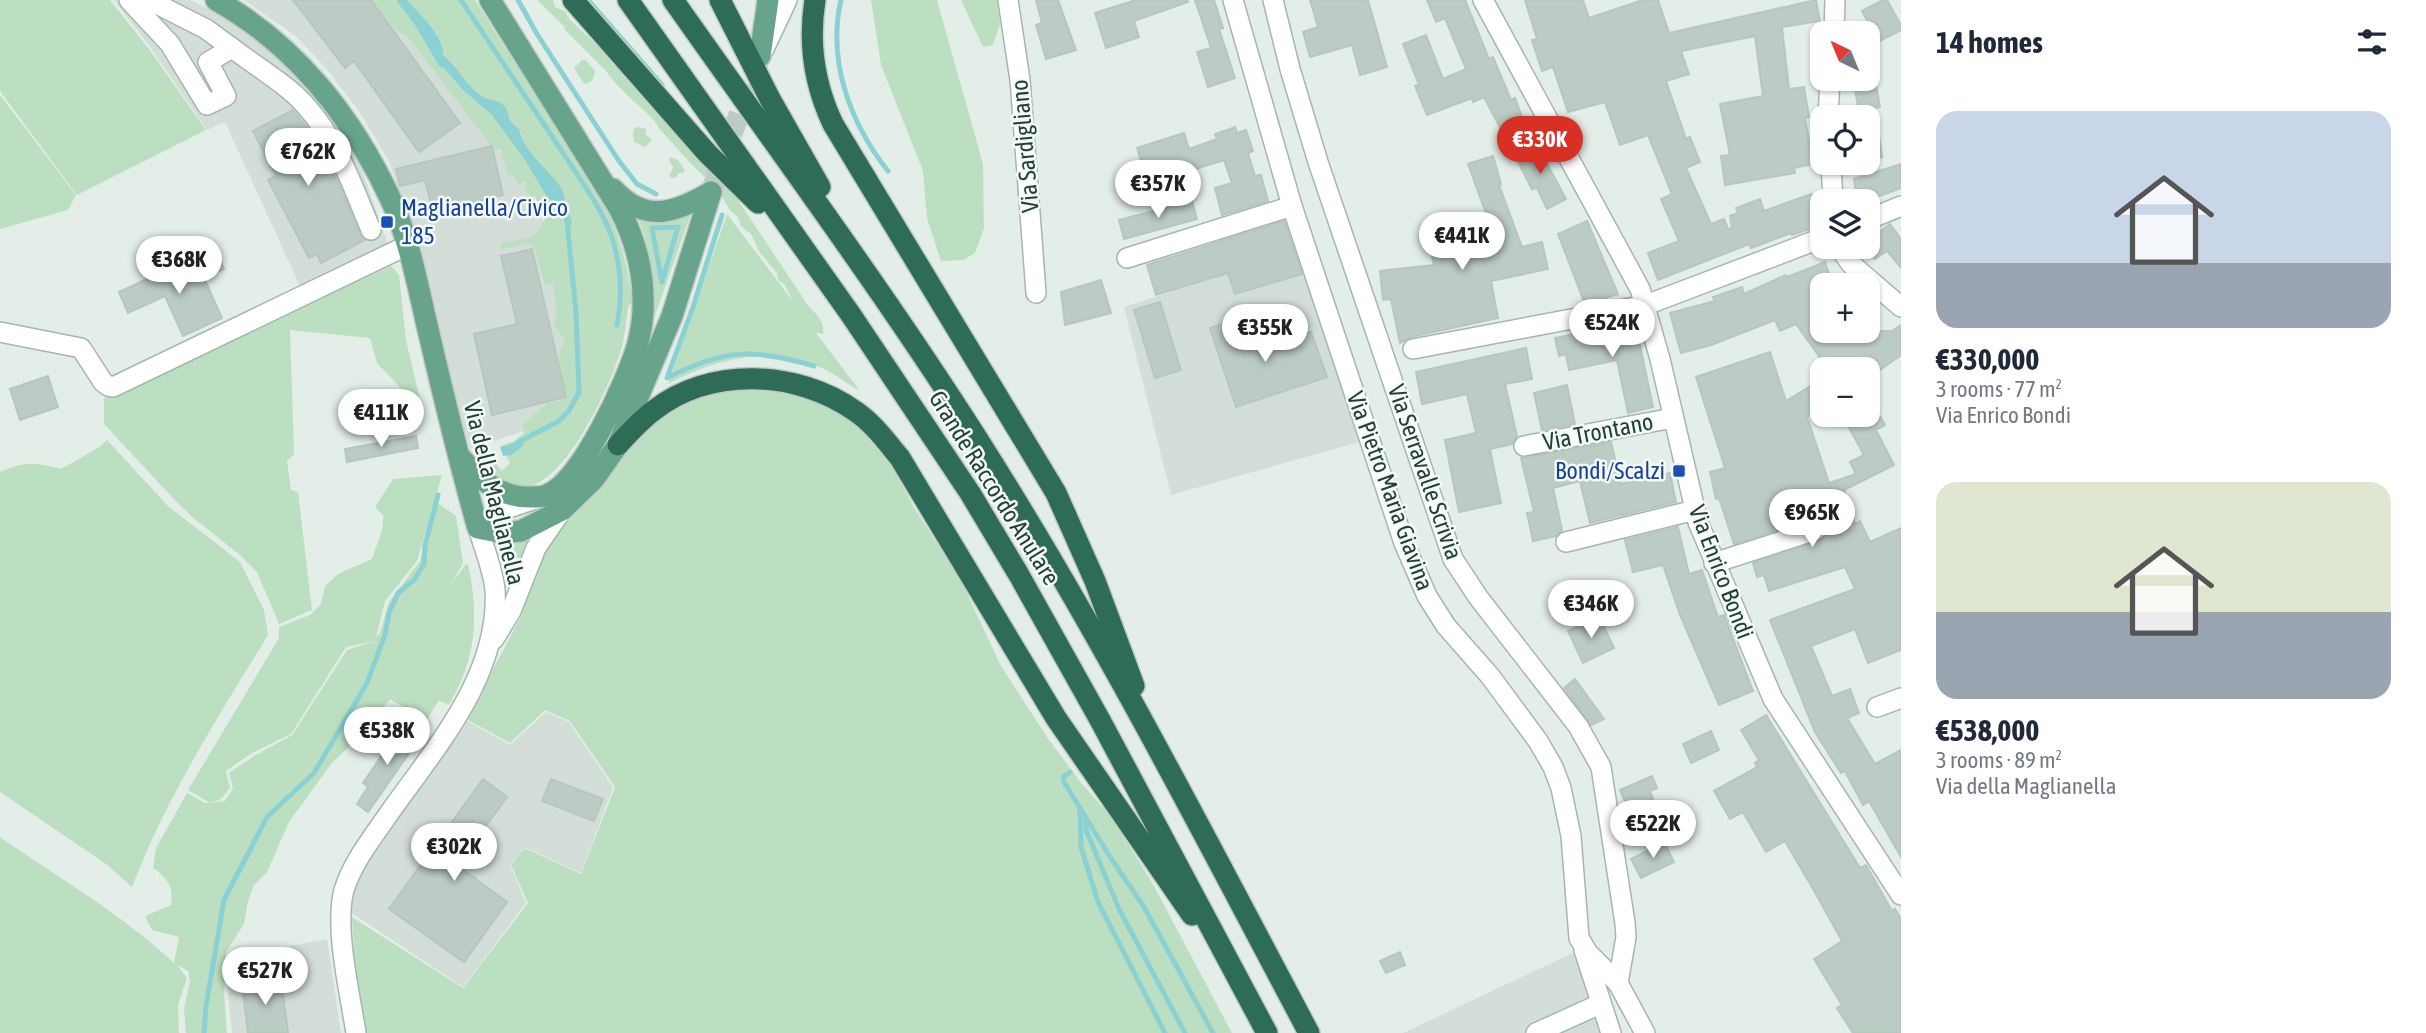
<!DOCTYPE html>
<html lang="en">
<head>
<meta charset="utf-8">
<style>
  :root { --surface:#fff; --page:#f2f2f3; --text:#1f2937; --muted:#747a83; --accent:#d93025 }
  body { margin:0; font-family:"Asap Condensed",sans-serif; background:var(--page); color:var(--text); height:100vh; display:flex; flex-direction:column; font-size:26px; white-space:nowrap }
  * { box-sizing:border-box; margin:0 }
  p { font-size:23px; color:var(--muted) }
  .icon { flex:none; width:38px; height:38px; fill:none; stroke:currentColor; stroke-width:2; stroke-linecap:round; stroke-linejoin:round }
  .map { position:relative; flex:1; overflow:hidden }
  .panel { display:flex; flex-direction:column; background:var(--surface); width:525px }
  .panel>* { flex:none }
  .needle { width:46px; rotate:317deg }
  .tools { position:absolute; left:1810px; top:21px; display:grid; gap:14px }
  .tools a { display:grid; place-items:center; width:70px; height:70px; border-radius:14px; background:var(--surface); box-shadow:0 2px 5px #0004; font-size:35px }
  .price { position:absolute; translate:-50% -60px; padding:0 16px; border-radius:24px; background:#fff; color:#222; font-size:23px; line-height:46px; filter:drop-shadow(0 2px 4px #0008) }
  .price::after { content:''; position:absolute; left:50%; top:42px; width:21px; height:16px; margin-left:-10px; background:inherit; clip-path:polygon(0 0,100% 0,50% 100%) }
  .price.active { background:var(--accent); color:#fff }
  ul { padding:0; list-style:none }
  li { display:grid; align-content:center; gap:14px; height:371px; padding:0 35px }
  li span { display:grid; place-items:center; height:217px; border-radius:21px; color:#555 }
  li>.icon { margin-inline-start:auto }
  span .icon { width:126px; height:126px; fill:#fffc; stroke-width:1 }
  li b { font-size:30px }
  h2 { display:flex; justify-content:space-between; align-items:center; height:84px; padding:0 35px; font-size:30px }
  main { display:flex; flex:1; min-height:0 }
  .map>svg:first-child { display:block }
  .built { fill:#d2ded7 }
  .green { fill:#bddfc1; fill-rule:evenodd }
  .water { fill:#8bd1d3 }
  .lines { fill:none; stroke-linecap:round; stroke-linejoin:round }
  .stream { stroke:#8bd1d3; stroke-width:5 }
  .building { fill:#bccbc3; stroke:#b6c7be; stroke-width:2 }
  .major-tunnel { stroke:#bdcbc4; stroke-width:21; stroke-dasharray:21 10; stroke-linecap:butt }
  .minor-casing { stroke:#a6b6ae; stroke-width:22 }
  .major-casing { stroke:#c1cac6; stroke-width:24 }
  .highway-casing { stroke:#c1cac6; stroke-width:24 }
  .minor { stroke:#fff; stroke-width:19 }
  .major { stroke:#68a48c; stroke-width:21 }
  .highway { stroke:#2e6c57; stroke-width:21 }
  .transit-dot { fill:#1a4fb4; stroke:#f5faf7; stroke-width:2.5 }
  .labels { text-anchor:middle; stroke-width:5; stroke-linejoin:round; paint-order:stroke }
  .street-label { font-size:24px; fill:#234034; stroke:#f5faf7 }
  .transit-label { font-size:24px; fill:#164399; stroke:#f5faf7; text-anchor:start }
</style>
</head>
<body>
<main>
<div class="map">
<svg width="1901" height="1033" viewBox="0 0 1901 1033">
  <rect width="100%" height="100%" fill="#e4eee8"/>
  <g class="built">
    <path d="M114,0H190L235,22L277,56L314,96L337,125L363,173L392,256L304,295L225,122L207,130L150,47Z"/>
    <path d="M244,0H382L475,118L530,191L546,226L572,387L565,405L533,428L471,449L461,419L423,264L389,161L359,111L326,68L296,36Z"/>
    <path d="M1285,218L1359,442L1171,495L1124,307L1221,276L1211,240Z"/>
    <path d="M546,712L569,722L613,787L581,873L524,847L510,865L526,903L463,987L350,912L356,874L465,720L510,745Z"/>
    <path d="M327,939L341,1033H232L225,959Z"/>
    <path d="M1573,953L1603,1033H1403Z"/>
  </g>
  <g class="green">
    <path d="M0,0H110L149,49L206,130L77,195L0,91Z"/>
    <path d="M369,0H475L600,197C619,231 628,263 632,302L628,307C626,321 625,336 621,350C610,385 564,491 520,487C500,485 486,463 475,449L482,446L502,471L510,463L501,446L514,441L524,433L522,424L548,403L560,401L554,367L565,339L554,326L557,314L553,283L545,284L534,245L528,244L502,249L500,243C522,239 537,241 545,218L535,197L528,195L525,182L518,184L515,177L508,173L500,149L495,150L489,143L409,38L394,29L376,5L373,6Z"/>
    <path d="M537,0H553L555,7L565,11L570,20L607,55L612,64L621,69L624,77L635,85L647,103L732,191L809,307C817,314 825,322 823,334L816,333L860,391C849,385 839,377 828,371C775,343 717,358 668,384L727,214L792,300L785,285L779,281L777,273L760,253L751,234L741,226L738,217L730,210L711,180L707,179C690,164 677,148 662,132C658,128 656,122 652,118C638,104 618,89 607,72L565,30L564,26Z"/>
    <path d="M871,0H937L983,164L984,228L975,253L963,260L941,261L927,218L923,171L881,65Z"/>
    <path d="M961,0H997L1000,24L993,45L983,47Z"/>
    <path d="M582,60H586L595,71C594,79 592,83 584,84L574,68Z"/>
    <path d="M0,95L76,195L68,210L0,229Z"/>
    <path d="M638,127L646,129V135L652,140L645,147L634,142L633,133L634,129Z"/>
    <path d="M670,157L678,160L685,170L683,173H678L677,177L672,178L669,176L673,168L669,160Z"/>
    <path d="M692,212L687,225L652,324C657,287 652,253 638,218Z"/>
    <path d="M391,266L399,275L406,340L420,400H412L377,363L370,338L290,330L294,454L287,461L291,490L298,492L312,610L279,624L257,572L240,555L191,516L170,495L104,424V398Z"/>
    <path d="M781,388L834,406L855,422L893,468L913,506L961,581L1001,666L1049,740L1082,784L1112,818L1154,886L1232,1033H367L356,989L352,917L463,988L528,903L511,865L524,848L581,874L615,787L570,721L545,710L510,743L466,719L521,617L543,548L595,492L622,453L668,410L719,390Z"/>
    <path d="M107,440L168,506L240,562L264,610L268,635C218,717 166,798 132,887L106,864L0,792V472C25,461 36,463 61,469L98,448Z"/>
    <path d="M442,475L417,561L385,601L376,637L380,633L389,602L420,561L435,501L456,516L463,563L451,585L465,565L468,564C479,616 477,657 449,705L439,700L426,721L390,699L366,730L331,764L289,822L267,872L254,885L248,901L244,924L226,952L224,993L227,1033H186L184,1008L190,982L188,971L177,965L187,978L178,1005L179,1033H0V837C59,878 122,914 174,963L179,937L152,930L145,916L171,905C174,886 167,878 153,868L156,848L187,793L205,803H210L188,790L279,638V627L310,615L321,604L325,586L338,574L372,559C377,542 384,533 383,515L375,507L393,479ZM375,641L347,650L292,735L254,756L229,773L233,788L225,801L210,803L221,799L230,788L226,771L252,753L291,734L346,647Z"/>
    <path d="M535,531L511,591L500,542Z"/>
  </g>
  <g class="water">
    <path d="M396,0H407C419,14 444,36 443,55C458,67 466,87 485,98C492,101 500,100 505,107C512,118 504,117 519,129C524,153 549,169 562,189C565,195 564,200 566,206C568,215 573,218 571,227L568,228L558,205L548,198L523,157L492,115L462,89L445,69L439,66L415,25Z"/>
    <path d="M521,439H524L523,446L511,455L503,456L500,447L509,445Z"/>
  </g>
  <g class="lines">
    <g class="stream">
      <path d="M461,0C495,52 531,104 565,156C581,181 601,207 611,235C621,264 623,295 617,325"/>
      <path d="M518,0L537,34L619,161L637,184L656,194"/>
      <path d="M588,0L662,85"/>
      <path d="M841,0C827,61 850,123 888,171"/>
      <path d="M722,215L693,307L667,378C723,349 754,348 814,366"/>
      <path d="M678,227L662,282L652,228L678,227"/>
      <path d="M519,442L559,421L569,411L579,392L576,312L567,221"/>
      <path d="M1070,772L1063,777L1064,782L1110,857L1144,907L1213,1033"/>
      <path d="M1080,810L1081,847L1098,902L1165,1033"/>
      <path d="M1086,818V830L1119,909L1185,1033"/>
      <path d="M204,1033L206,1006L224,900L267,817L314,773L367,683L385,635L389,613L398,593L414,580L424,564L425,545L438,495"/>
    </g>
  </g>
  <g class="building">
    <path d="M293,0H371L460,123L419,152L354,61L345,68Z"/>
    <path d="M1036,0H1058L1076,50L1046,59L1036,25L1042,23Z"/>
    <path d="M1136,0H1187L1188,2L1134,21L1139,37L1106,48L1095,13Z"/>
    <path d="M1195,0H1214L1223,28L1219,29L1235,78L1208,87L1197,52L1211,48Z"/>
    <path d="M1310,0H1368L1387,67L1360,75L1352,45L1310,57L1303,32L1318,27Z"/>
    <path d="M1427,0H1465L1489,59L1493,57L1511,100L1515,98L1526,127L1504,135L1484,97L1473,102L1472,98L1427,115L1415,86L1419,85L1403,44L1426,35L1443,79L1466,69L1445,18L1436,22Z"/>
    <path d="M1525,0H1583L1589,18L1643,0H1658L1669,33L1816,0L1820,21L1782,27L1789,89L1804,87L1809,117L1805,118L1813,164L1794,168L1795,173L1725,185L1721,156L1730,155L1720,104L1763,96L1755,36L1681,51L1689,74L1666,81L1686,139L1690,137L1700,162L1686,168L1711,224L1724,219L1728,229L1732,228L1730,216L1738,213L1736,208L1760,199L1764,211L1811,194L1821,225L1792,235L1791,233L1751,248L1749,244L1658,280L1648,253L1679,241L1661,199L1672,194L1648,135L1620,145L1605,102L1568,112L1553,67L1542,71L1532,40L1537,39Z"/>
    <path d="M1883,0H1887L1901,25V30L1878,42L1862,11Z"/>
    <path d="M1853,79H1875L1880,107L1870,109L1875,108L1882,157L1867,160V109L1859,111Z"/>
    <path d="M293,110L314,137L341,189L360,235L365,240L321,263L317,254L309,258L268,180L276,176L253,131Z"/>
    <path d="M1235,127L1237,133L1246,130L1253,151L1248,153L1255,176L1261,175L1268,201L1222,215L1215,188L1232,183L1224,160L1149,184L1137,148L1184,133L1189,149L1217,139L1215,134Z"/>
    <path d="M1537,145L1566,199L1547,209L1537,188L1532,189L1515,156Z"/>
    <path d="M492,146L503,195L433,212L425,180L400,186L396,169Z"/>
    <path d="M1493,156L1501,184L1499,185L1522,247L1542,242L1548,269L1491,281L1498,318L1411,337L1400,343L1391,299L1383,300L1380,271L1434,265L1432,257L1473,249L1474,257L1500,252L1468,164Z"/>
    <path d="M1901,164V188L1867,201H1857L1854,179Z"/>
    <path d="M1192,201L1197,219L1124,239L1119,220Z"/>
    <path d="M1284,221L1302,274L1235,294L1228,273L1156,295L1147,265Z"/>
    <path d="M1587,221L1618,294L1585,304L1558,234Z"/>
    <path d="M1890,224L1901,239V268L1887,251L1875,259L1866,247L1867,241Z"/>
    <path d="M532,249L566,397L492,415L474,334L517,324L501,256Z"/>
    <path d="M219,258L224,269L204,278L222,318L183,336L165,296L128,313L119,292L166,270L170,280Z"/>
    <path d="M1825,262L1833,285H1822V331H1892L1901,325V355L1877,372L1875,369H1828L1796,324L1780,331L1775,320L1711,345L1681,353L1670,313L1715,301L1713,297L1742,287L1744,294L1786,275L1787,277Z"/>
    <path d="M1101,280L1111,313L1065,325L1061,292Z"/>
    <path d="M1160,302L1181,370L1155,378L1134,310Z"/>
    <path d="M1237,318L1245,342L1254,339L1257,349L1311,332L1327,377L1236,407L1210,328Z"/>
    <path d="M1635,322L1653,407L1628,413L1617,360L1569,370L1566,354L1559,356L1555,338Z"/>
    <path d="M1526,348L1532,379L1505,384L1517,436L1512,444L1490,449L1501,503L1459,512L1445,440L1476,433L1467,394L1422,404L1416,372Z"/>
    <path d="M1770,352L1786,401L1822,379V408L1807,417L1829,483L1856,474L1850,462L1864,455L1842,415H1867V393L1885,425L1876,430L1894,465L1844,490L1855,524L1860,521L1870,542L1901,528V650L1868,663L1855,629L1811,646L1832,696L1850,689L1859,713L1847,718L1875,764L1901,750V857L1869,801L1863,805L1845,771L1841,773L1815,732L1770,620L1855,589L1845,567L1769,591L1764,575L1757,577L1753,563L1820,541L1828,533L1827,526L1819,518H1812L1734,544L1719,498L1716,499L1710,472L1725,468L1696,377Z"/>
    <path d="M48,376L58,407L20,420L10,389Z"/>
    <path d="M1567,385L1575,424L1542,430L1534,393Z"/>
    <path d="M416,436L418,448L347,462L345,449Z"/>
    <path d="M1611,442L1621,484L1670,473L1676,502L1590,523L1580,481L1553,488L1562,530L1556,536L1533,541L1527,513L1534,512L1521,458Z"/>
    <path d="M1678,527L1689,574L1702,570L1718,617L1724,615L1753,691L1719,705L1680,615L1663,565L1633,572L1625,540Z"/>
    <path d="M1599,616L1614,648L1583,663L1568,631Z"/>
    <path d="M1575,679L1604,719L1591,725L1564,688Z"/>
    <path d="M1766,715L1860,868L1866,865L1892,911L1895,909L1901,919V1033H1853L1837,1008L1842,1005L1814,959L1842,941L1816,894L1785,841L1766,852L1743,812L1730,819L1714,791L1757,767L1755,763L1759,760L1741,730Z"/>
    <path d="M401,727L419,739L368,812L357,804L368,787L363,783Z"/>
    <path d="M1711,731L1719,750L1691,763L1683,744Z"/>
    <path d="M1652,776L1657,788L1650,791L1658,812L1627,825L1622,813L1629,810L1620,790Z"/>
    <path d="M483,779L507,797L457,865L507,902L464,962L389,909Z"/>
    <path d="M551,779L603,799L594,821L542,801Z"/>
    <path d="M1664,842L1674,862L1641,878L1631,859Z"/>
    <path d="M1400,952L1405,965L1386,973L1380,961Z"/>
    <path d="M281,978L288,1033H248L242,983Z"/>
  </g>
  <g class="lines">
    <path class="major-tunnel" d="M711,192L759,59"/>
    <g class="minor-casing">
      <g id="minor">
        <path d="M129,0L170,44L207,105L226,96L208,62L232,48L206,29L149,0"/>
        <path d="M1008,0L1020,80L1036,293"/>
        <path d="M1233,0L1292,206L1404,543L1427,596L1446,626L1490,676L1538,741L1553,767L1561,788L1571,836L1579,938L1588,953L1618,983"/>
        <path d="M1273,0L1290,69L1318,162L1453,559L1478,597L1578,726L1601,767L1625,923L1626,937L1618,983L1645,1033"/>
        <path d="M1483,0L1640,289L1660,359L1698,522L1773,699L1901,895"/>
        <path d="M1834,33L1835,0"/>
        <path d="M232,48C254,65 288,85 305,105C337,140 353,187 371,230"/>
        <path d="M764,49L787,0"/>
        <path d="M1828,117L1830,79"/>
        <path d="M1831,163L1833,201"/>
        <path d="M1867,220L1901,206"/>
        <path d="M1839,247L1851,264L1901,307"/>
        <path d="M1127,258L1292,206"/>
        <path d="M0,332L81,348L103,382L108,386L113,387L406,246"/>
        <path d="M1413,349L1646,305L1822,238"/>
        <path d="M1524,446L1673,418"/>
        <path d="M1566,542L1695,510"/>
        <path d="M1714,563L1816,530"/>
        <path d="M494,639L511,611L536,548L562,510"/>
        <path d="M1877,707L1901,698"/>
        <path d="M1584,950L1611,1033"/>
        <path d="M356,1033C350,994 334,927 344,890C353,861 373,837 390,812C436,747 500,675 495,590C493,569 484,548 478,528L503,510L538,498"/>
        <path d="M1536,1033L1600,1004"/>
      </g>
    </g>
    <g class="major-casing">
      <g id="major">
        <path d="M216,0C296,45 353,118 391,200C411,243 419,293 430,338C445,402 460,465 478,528L503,533L521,531L562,510L594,479L618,445L672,316L711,192"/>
        <path d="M760,56L768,0"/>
        <path d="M613,189C645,224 675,213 711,192"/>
        <path d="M461,458C480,480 500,498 532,497C537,497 543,497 547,495C582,481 626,382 637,347C641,332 644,315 643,299C643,266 634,237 619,208L490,0"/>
      </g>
    </g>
    <g class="highway-casing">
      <g id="highway">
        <path d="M573,0L707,153L758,203"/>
        <path d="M628,0L851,315L970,493L1019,575L1100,720L1267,1033"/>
        <path d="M673,0C780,152 890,300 989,457C1106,643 1206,839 1309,1033"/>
        <path d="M720,0L770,99L820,187"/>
        <path d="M815,0C808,44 814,84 833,124L1056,493L1095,581L1134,686"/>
        <path d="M618,445C629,433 640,421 653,411C710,366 797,370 855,411C873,423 886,441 900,458L1056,718L1192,915"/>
      </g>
    </g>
    <use href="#minor" class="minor"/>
    <use href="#major" class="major"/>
    <use href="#highway" class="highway"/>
  </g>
  <g class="transit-dot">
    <rect x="380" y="215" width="14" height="14" rx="3.5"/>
    <rect x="1672" y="464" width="14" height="14" rx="3.5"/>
  </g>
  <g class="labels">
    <g class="street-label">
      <text transform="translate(1025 146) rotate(-95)" y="8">Via Sardigliano</text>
      <text transform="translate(1598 432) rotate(-11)" y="8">Via Trontano</text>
      <text transform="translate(1425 472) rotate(71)" y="8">Via Serravalle Scrivia</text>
      <text transform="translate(994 488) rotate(58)" y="8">Grande Raccordo Anulare</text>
      <text transform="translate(1390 491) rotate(70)" y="8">Via Pietro Maria Giavina</text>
      <text transform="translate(494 493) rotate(76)" y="8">Via della Maglianella</text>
      <text transform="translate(1721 572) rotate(69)" y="8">Via Enrico Bondi</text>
    </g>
    <g class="transit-label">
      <text x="401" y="216">Maglianella/Civico<tspan x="401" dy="28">185</tspan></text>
      <text x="1665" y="479" text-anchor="end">Bondi/Scalzi</text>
    </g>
  </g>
</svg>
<div class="tools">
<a><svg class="needle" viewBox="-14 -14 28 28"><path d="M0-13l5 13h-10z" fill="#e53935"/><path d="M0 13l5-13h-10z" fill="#747a83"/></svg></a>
<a><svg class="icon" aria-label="locate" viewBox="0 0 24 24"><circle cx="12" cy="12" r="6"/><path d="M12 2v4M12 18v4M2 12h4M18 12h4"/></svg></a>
<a><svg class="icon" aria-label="layers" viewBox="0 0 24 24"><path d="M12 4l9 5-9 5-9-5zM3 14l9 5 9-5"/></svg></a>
<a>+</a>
<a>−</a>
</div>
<b class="price active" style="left:1540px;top:176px">€330K</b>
<b class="price" style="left:308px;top:188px">€762K</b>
<b class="price" style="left:1158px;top:220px">€357K</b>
<b class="price" style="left:1462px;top:272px">€441K</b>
<b class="price" style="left:179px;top:296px">€368K</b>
<b class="price" style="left:1612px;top:359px">€524K</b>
<b class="price" style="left:1265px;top:364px">€355K</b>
<b class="price" style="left:381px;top:449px">€411K</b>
<b class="price" style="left:1812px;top:549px">€965K</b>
<b class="price" style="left:1591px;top:640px">€346K</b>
<b class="price" style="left:387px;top:767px">€538K</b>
<b class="price" style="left:1653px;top:860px">€522K</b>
<b class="price" style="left:454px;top:883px">€302K</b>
<b class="price" style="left:265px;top:1007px">€527K</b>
</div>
<section class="panel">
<h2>14 homes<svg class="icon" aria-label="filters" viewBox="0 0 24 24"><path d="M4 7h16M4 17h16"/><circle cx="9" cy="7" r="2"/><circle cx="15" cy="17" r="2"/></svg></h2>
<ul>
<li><span style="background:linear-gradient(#c9d6e8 70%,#9aa5b1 0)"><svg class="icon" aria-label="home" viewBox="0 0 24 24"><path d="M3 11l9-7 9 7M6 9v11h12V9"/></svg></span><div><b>€330,000</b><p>3 rooms · 77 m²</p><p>Via Enrico Bondi</p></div></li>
<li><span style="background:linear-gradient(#dfe7d0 60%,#9aa5b1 0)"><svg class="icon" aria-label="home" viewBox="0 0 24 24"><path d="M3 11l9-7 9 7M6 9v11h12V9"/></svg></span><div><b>€538,000</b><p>3 rooms · 89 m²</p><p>Via della Maglianella</p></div></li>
</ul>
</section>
</main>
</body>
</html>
